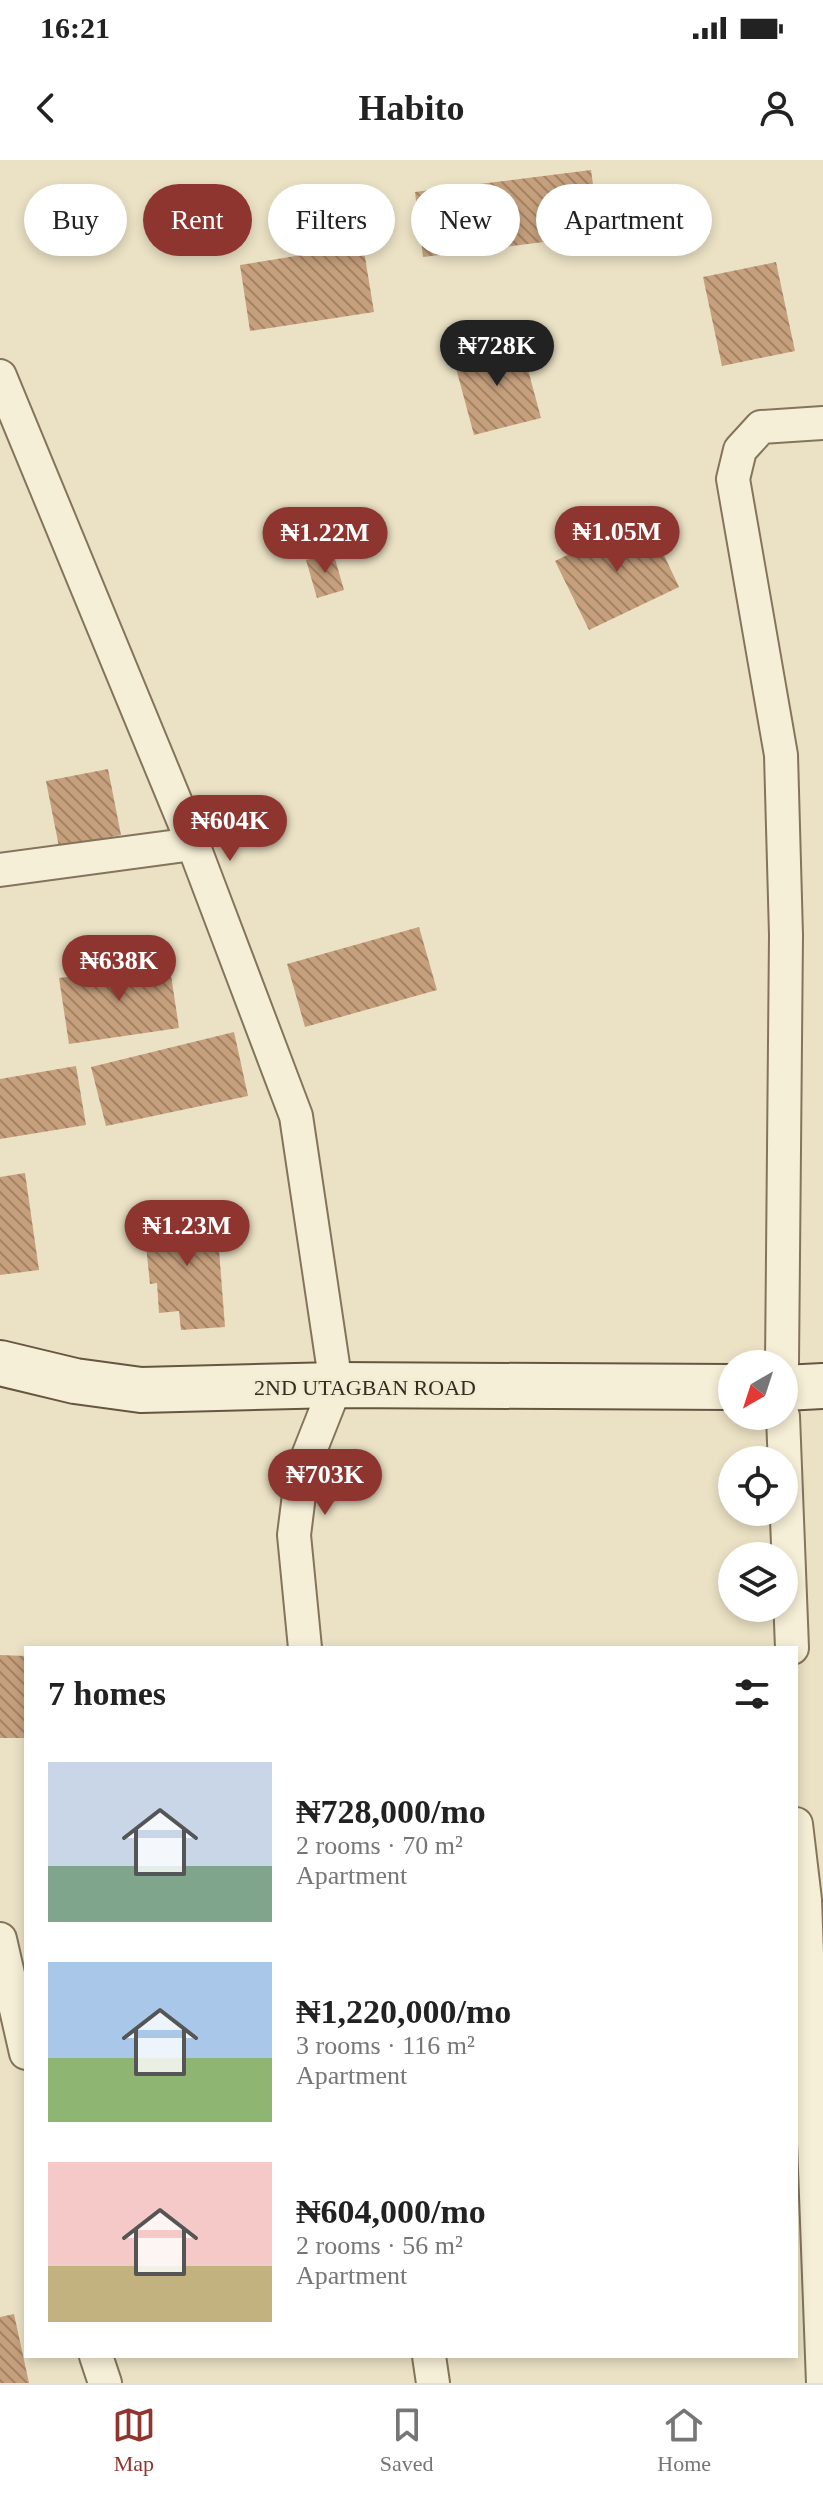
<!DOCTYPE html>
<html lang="en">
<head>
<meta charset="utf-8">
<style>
  :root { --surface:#fff; --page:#f2f2f2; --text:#222; --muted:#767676; --line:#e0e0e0; --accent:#8f3530 }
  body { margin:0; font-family:"Times New Roman",serif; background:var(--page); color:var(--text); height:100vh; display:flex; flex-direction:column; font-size:30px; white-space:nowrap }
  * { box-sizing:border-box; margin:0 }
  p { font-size:26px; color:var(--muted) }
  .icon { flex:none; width:44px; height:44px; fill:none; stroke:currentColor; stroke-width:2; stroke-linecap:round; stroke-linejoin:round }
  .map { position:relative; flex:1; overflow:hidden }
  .side { position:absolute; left:24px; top:1486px; width:774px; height:712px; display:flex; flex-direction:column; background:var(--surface); border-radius:0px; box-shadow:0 4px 12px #0003 }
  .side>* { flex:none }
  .hud { position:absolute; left:24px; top:24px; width:776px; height:72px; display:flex; gap:16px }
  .needle { width:52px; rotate:219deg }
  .buttons { position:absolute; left:718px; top:1190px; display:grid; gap:16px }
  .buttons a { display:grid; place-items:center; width:80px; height:80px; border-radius:50%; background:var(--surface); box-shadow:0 4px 12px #0003; font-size:40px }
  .price { position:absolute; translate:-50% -68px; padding:0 18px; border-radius:28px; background:var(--accent); color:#fff; font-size:26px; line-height:52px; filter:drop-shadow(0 2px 4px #0008) }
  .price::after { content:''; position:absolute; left:50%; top:48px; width:24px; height:18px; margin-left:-12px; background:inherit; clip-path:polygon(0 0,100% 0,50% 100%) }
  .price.selected { background:#222; color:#fff }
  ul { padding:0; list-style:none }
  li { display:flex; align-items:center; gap:24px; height:200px; padding:0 24px }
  li span { display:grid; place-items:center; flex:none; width:224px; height:160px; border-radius:0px; color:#555 }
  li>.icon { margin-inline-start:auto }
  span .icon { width:96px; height:96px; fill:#fffc; stroke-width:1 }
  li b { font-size:34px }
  h2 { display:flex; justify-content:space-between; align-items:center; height:96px; padding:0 24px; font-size:34px }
  .chip { padding:0 28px; border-radius:36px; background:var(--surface); box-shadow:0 4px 12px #0003; font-size:28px; line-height:72px }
  .chip.selected { background:var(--accent); color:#fff }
  .status { display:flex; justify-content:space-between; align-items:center; height:56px; padding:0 40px; background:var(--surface); direction:ltr }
  .status svg { height:22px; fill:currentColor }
  header { display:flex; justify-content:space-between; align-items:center; height:104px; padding:0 24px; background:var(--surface); font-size:36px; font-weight:700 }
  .dock { display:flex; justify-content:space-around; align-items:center; height:112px; border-top:2px solid var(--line); background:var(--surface); font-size:22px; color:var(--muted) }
  .dock a { display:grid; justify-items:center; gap:4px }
  .dock .selected { color:var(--accent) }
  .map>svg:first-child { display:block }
  .building { fill:url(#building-back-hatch) }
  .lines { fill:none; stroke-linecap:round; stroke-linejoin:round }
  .street-casing { stroke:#84745c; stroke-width:36 }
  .secondary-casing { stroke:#66553f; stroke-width:48 }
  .street { stroke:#f6efd7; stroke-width:32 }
  .secondary { stroke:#f6efd7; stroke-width:44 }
  .labels { text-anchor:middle; stroke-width:6; stroke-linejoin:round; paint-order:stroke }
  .street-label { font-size:22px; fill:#362b1f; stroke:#f3ecd4 }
</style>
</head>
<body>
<div class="status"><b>16:21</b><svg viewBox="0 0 49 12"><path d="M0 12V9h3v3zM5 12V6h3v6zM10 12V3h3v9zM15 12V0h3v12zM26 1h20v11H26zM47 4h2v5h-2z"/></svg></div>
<header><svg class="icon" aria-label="back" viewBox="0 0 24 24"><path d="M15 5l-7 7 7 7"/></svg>Habito<svg class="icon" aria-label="person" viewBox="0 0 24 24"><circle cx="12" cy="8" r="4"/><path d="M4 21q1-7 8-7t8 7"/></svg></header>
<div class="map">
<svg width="823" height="2223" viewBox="0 0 823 2223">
  <defs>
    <pattern id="building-back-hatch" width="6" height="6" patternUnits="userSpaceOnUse" patternTransform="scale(2)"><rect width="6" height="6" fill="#c6a07d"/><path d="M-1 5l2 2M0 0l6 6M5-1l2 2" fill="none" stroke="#a28366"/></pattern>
  </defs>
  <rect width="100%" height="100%" fill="#ebe2c5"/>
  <g class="building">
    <path d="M591,10L600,75L423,97L415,32Z"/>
    <path d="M363,85L374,152L250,171L240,105Z"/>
    <path d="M776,102L795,191L722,206L703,117Z"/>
    <path d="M520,180L541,258L474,275L453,197Z"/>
    <path d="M646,357L679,427L589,470L555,401Z"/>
    <path d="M333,392L344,430L317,438L306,400Z"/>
    <path d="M108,609L121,675L59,687L46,621Z"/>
    <path d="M419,767L437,830L305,867L287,804Z"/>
    <path d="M169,802L179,868L69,884L59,818Z"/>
    <path d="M234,872L248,936L106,966L91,907Z"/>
    <path d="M76,906L86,965L0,979V919Z"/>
    <path d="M25,1013L39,1110L0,1115V1017Z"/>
    <path d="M216,1051L225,1167L181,1170L179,1151L159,1153L157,1123L150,1124L145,1076L153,1075L151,1056Z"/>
    <path d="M0,1495L26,1496V1578H0Z"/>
    <path d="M14,2154L29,2223H0V2157Z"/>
  </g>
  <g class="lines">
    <g class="street-casing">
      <g id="street">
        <path d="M0,216L193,684L296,956L336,1225L302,1311L294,1375L305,1488"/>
        <path d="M0,710L193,684"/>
        <path d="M782,1204L786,775L781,595L733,319L740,290L761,267L823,263"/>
        <path d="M783,1256L792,1488"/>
        <path d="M796,1664L805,1740L823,2223"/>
        <path d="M0,1779L26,1893"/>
        <path d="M96,2196L105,2223"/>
        <path d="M429,2196L433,2223"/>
      </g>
    </g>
    <g class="secondary-casing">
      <g id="secondary">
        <path d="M0,1203L75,1221L141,1230L336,1225L732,1227"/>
        <path d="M784,1228L823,1226"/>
      </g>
    </g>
    <use href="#street" class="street"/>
    <use href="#secondary" class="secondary"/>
  </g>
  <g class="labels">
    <g class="street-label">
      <text x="365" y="1235">2ND UTAGBAN ROAD</text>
    </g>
  </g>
</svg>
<div class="buttons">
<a><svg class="needle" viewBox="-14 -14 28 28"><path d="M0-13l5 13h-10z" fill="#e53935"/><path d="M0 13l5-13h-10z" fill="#767676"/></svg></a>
<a><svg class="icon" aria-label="locate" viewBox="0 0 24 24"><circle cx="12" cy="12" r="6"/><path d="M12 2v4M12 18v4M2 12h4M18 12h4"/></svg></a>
<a><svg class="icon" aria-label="layers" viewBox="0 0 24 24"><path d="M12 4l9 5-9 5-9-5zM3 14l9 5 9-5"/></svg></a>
</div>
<b class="price selected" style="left:497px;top:228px">₦728K</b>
<b class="price" style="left:617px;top:414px">₦1.05M</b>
<b class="price" style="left:325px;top:415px">₦1.22M</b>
<b class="price" style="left:230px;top:703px">₦604K</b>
<b class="price" style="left:119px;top:843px">₦638K</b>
<b class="price" style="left:187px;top:1108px">₦1.23M</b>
<b class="price" style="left:325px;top:1357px">₦703K</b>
<div class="hud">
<a class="chip">Buy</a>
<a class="chip selected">Rent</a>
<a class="chip">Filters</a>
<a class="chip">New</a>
<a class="chip">Apartment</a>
</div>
<section class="side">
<h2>7 homes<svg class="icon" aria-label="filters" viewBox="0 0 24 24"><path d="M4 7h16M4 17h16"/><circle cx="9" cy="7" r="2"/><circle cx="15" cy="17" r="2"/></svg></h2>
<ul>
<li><span style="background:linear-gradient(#c9d6e8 65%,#7fa58c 0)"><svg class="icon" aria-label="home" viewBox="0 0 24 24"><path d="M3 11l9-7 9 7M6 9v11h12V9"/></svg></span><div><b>₦728,000/mo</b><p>2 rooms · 70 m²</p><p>Apartment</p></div></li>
<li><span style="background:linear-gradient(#a9c7e8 60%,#8fb573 0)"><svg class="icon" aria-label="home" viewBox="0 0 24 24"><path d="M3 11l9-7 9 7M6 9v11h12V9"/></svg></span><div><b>₦1,220,000/mo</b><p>3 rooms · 116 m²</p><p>Apartment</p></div></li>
<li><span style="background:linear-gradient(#f6c9c9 65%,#c2b280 0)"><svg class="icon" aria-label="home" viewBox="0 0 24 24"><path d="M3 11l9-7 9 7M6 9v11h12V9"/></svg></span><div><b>₦604,000/mo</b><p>2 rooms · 56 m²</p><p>Apartment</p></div></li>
</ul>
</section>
</div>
<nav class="dock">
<a class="selected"><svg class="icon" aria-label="map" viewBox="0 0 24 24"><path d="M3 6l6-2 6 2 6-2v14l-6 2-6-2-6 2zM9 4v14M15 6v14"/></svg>Map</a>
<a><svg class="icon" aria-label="saved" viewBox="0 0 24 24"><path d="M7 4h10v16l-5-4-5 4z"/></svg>Saved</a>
<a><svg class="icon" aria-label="home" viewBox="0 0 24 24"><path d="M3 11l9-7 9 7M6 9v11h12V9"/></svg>Home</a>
</nav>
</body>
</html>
